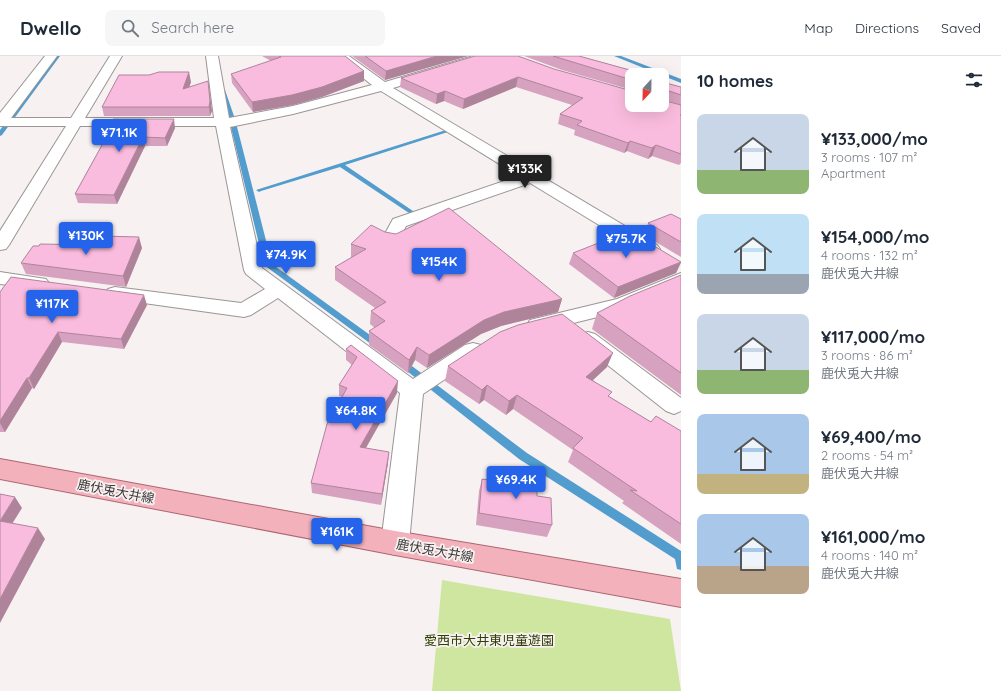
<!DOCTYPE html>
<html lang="en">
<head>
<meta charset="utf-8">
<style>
  :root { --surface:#fff; --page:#f6f6f7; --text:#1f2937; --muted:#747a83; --line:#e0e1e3; --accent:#2563eb }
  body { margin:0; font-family:Quicksand,"Noto Sans JP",sans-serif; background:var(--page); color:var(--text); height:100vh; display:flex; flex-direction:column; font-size:15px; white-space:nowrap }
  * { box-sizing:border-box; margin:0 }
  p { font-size:13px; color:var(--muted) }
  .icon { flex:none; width:22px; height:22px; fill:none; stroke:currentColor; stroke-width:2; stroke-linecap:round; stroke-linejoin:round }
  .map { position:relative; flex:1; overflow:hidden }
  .sheet { display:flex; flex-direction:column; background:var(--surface); width:320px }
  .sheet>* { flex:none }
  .needle { width:26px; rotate:202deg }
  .tools { position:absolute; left:625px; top:12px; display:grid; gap:8px }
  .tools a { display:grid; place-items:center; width:44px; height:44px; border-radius:8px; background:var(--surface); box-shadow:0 4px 16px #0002; font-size:20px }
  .price { position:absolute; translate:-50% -34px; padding:0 9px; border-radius:4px; background:var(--accent); color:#fff; font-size:13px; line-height:26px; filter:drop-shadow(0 1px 2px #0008) }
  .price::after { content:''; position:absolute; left:50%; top:24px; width:12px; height:9px; margin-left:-6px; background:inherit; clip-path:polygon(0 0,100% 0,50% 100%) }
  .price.selected { background:#222; color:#fff }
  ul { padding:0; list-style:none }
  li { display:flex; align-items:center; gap:12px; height:100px; padding:0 16px }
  li span { display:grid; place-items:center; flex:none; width:112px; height:80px; border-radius:8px; color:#555 }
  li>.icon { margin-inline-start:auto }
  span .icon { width:48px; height:48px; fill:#fffc; stroke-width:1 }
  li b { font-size:17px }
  h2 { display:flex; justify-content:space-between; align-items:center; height:48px; padding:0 16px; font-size:17px }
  header { display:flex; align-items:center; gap:24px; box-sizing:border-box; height:56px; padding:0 20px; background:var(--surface); border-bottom:1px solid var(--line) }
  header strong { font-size:19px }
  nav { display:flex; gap:22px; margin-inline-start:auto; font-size:14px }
  .search { width:280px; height:36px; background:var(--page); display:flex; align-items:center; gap:10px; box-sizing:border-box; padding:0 14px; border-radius:8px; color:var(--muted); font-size:15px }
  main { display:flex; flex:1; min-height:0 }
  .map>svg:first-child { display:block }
  .green { fill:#cfe6a1 }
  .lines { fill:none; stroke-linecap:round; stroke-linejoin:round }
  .stream { fill:#539cce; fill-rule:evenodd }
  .minor-casing { stroke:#9a9695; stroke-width:2 }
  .major-casing { stroke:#ae6672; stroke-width:2 }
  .minor { fill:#fff; fill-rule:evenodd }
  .major { fill:#f3b1bc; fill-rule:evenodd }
  .wall { fill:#d7a2bf }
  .shaded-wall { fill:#af849b }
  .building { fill:#fabcde; stroke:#af849b }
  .labels { text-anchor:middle; stroke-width:3.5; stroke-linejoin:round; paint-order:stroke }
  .near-street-label { font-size:13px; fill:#3d3b3a; stroke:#f7f2f1 }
  .near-park-label { font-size:13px; fill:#313f04; stroke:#f7f2f1 }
</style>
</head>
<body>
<header>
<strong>Dwello</strong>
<div class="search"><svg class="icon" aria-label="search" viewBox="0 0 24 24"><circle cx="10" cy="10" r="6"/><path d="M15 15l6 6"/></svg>Search here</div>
<nav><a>Map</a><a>Directions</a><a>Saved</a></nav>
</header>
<main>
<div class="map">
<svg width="681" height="635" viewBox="0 0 681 635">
  <rect width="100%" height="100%" fill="#f7f2f1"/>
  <path class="green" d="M442,524L670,563L681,635H432Z"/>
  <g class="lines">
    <g class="stream">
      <path d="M55,0H60L2,79L0,80V74Z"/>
      <path d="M614,0H621L681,23V27Z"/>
      <path d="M220,33L225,34L235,63L272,208L381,287L382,289L381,291H375L264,209L229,63Z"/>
      <path d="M446,74L451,75L345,109L413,155V157H409L340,111L261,135L259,136L256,134Z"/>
      <path d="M401,303L404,304L527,397L681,495V514L677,513L675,503L519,403L398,308L397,306Z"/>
    </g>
    <g class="minor-casing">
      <g id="minor">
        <path d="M45,0H57L11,62H71L110,0H122L85,62H214L206,0H218L229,62L293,50L372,29L335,0H349L385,26L473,0H492L490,3L393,32L657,189L660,193L657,197L651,198L645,197L530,127L406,170L397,187L391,188L385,187L382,183L393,163L519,120L381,35L293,58L230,71L262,212L413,323L465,289L473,287L481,289L484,294L481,299L423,338L409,487L405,496L395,499L385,496L381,487L400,337L278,242L251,259L244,261L115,243L108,241L105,237L108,233L115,231L241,247L265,233L246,218L244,214L216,70H80L9,189L6,193L0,194V175L66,70H0V57Z"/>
        <path d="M0,216L46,223L49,227L46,231L39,233L0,228Z"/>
        <path d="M681,217V230L630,253L537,276L530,274L527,269L530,264L617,243Z"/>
        <path d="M588,276L595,278L681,342V355L674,358L666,355L581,288L578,283L581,278Z"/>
      </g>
    </g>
    <g class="major-casing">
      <path id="major" d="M0,403L395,475L681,523V551L395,499L0,423Z"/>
    </g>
    <use href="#minor" class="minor"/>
    <use href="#major" class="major"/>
  </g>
  <g class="wall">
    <path d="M262,0H345L364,15V25L322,41L293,49L253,56L232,27L231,18L271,5Z"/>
    <path d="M352,0H468L385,24Z"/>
    <path d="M524,0H579L637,16V18L632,19V34L562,14Z"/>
    <path d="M554,13L662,49V26L681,31V107L679,109L652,100L648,103L627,95L624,97L574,79L575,74L558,68L560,58L572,49L516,31L463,53L444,45L436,48L400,31L401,22Z"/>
    <path d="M208,25L212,55L210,60H104L102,51L191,26L189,32Z"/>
    <path d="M175,72L167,90H145L117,148L78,147L75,138L104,85L103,80Z"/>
    <path d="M681,163V201L644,179L648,167Z"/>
    <path d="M385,176L562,243L558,256L501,270L481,278L427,312L415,304L408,317L369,289V275L375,272L370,268L371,255L375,252L335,224V211L352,201H351V188Z"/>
    <path d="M142,192L126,231L26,218L21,207Z"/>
    <path d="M573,197L681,206V207L676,217L614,242L569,208Z"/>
    <path d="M681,219V339L592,273L597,257Z"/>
    <path d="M0,236L147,249L124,293L62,286L34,333L32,332L5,376H0Z"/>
    <path d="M351,289L397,337L366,392L388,407L381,449L312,437L311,427L342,341L339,340V329L352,309L346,304V293Z"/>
    <path d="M448,310L607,311L593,324L610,341L651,366L681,375V488L622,447L624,445L568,406L573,394L513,353L506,359L484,344L479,348L445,325Z"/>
    <path d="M512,418L537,440L552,469L547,481L476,469L479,435L482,423L509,427Z"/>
  </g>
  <g class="shaded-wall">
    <path d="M437,0H468L385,24L386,15Z"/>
    <path d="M364,15V25L322,41L293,49L253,56L252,46Z"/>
    <path d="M189,16L191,26L185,43L183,33Z"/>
    <path d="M518,21L516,31L463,53L464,43Z"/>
    <path d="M208,25L212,55L210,60L209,51Z"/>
    <path d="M445,35L444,45L436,48L437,38Z"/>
    <path d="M174,63L175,72L167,90L165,82Z"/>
    <path d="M143,81L145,90L117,148L114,139Z"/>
    <path d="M630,85L627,95L624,97L628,87Z"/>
    <path d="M656,89L652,100L648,103L652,92Z"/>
    <path d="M139,181L142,192L126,231L123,220Z"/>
    <path d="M681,206L676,217L614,242L618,231Z"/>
    <path d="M144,239L147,249L124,293L121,283Z"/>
    <path d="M562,243L558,256L501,270L481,278L427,312L429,299L484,264L504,256Z"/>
    <path d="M58,276L62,286L34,333L29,322Z"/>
    <path d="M417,291L415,304L408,317L409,304Z"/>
    <path d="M613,297L607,311L581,335L586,321Z"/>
    <path d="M27,322L32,332L5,376L0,367V365Z"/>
    <path d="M398,325L397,337L360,402V391Z"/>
    <path d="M487,329L484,344L479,348L482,334Z"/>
    <path d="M517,339L513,353L506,359L509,345Z"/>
    <path d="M389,396L388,407L381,449L382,438Z"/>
    <path d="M15,441L22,452L7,476L0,465Z"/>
    <path d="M38,472L45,483L0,567V543Z"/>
  </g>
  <g class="building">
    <path d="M279,0H345L364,15L322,31L292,39L252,46L231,18L281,1Z"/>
    <path d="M365,0H437L386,15Z"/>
    <path d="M475,0H518L554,13L632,35V49H662V44L681,49V59H680H681V98L656,89L652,92L630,85L628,87L577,69L582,65L560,58L583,42L518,21L464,43L445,35L437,38L401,22Z"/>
    <path d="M553,0H579L637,16L635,18L640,19H632V24Z"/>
    <path d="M159,16H189L183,33L208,25L210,45L209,51H102L119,19H149Z"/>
    <path d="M662,26L681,31V39L666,34L664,38H662Z"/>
    <path d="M113,63H174L165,82L143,81L114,139L75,138L107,80H103Z"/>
    <path d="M449,152L562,243L504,256L484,264L429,299L417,291L409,304L369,275L385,265L371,255L386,246L335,211L366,193L351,188L371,169L385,176L396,178Z"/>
    <path d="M671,158L681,163V186L648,167Z"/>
    <path d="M629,175L681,206L618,231L573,197Z"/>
    <path d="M102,180L139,181L123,220L21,207L33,190H39L40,188L98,189Z"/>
    <path d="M681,219V317L597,257L630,240Z"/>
    <path d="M11,221L144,239L121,283L58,276L29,322H27L0,365V236Z"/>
    <path d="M562,258L613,297L586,321L612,336L608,340L651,366L656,360L681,375V468L630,434L637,435L573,392L583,382L517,339L509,345L487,329L482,334L448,310L500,276L518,269Z"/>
    <path d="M351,289L398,325L360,391L389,396L382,438L311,427L327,368L347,332L339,329L357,301L346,293Z"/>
    <path d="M512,418L537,421V440L551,442L552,469L479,457L482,423L512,427Z"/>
    <path d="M0,438L15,441L0,465L38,472L0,543Z"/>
  </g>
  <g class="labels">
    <g class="near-street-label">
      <text transform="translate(116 435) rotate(11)" y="5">鹿伏兎大井線</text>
      <text transform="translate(435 494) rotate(10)" y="5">鹿伏兎大井線</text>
    </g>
    <g class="near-park-label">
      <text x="489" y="589">愛西市大井東児童遊園</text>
    </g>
  </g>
</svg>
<div class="tools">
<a><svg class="needle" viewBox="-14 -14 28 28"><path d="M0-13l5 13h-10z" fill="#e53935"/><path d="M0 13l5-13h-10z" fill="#747a83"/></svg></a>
</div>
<b class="price" style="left:119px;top:97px">¥71.1K</b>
<b class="price selected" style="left:525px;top:133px">¥133K</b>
<b class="price" style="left:86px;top:200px">¥130K</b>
<b class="price" style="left:626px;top:203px">¥75.7K</b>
<b class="price" style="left:286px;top:219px">¥74.9K</b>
<b class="price" style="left:439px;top:226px">¥154K</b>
<b class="price" style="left:52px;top:268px">¥117K</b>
<b class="price" style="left:356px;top:375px">¥64.8K</b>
<b class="price" style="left:516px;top:444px">¥69.4K</b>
<b class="price" style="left:337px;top:496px">¥161K</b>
</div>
<section class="sheet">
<h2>10 homes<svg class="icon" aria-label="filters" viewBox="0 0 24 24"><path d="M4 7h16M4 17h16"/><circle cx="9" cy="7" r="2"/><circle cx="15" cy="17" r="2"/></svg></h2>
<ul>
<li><span style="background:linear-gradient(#c9d6e8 70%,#8fb573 0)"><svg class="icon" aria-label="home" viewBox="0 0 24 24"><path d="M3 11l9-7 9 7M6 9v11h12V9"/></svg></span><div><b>¥133,000/mo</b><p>3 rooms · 107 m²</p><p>Apartment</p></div></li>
<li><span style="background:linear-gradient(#bfe0f5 75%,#9aa5b1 0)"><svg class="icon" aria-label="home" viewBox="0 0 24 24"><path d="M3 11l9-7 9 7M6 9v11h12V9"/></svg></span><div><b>¥154,000/mo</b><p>4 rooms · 132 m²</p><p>鹿伏兎大井線</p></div></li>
<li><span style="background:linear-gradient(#c9d6e8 70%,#8fb573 0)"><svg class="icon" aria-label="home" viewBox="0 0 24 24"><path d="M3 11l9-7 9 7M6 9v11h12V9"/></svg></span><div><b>¥117,000/mo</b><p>3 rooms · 86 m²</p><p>鹿伏兎大井線</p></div></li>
<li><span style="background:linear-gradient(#a9c7e8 75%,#c2b280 0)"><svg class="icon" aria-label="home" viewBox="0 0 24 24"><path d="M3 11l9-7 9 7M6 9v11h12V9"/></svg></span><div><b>¥69,400/mo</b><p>2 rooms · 54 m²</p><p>鹿伏兎大井線</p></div></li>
<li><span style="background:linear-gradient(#a9c7e8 65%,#b9a48a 0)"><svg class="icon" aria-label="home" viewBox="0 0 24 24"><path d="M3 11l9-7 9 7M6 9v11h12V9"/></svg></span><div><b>¥161,000/mo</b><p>4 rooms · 140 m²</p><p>鹿伏兎大井線</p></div></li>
</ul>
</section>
</main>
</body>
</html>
